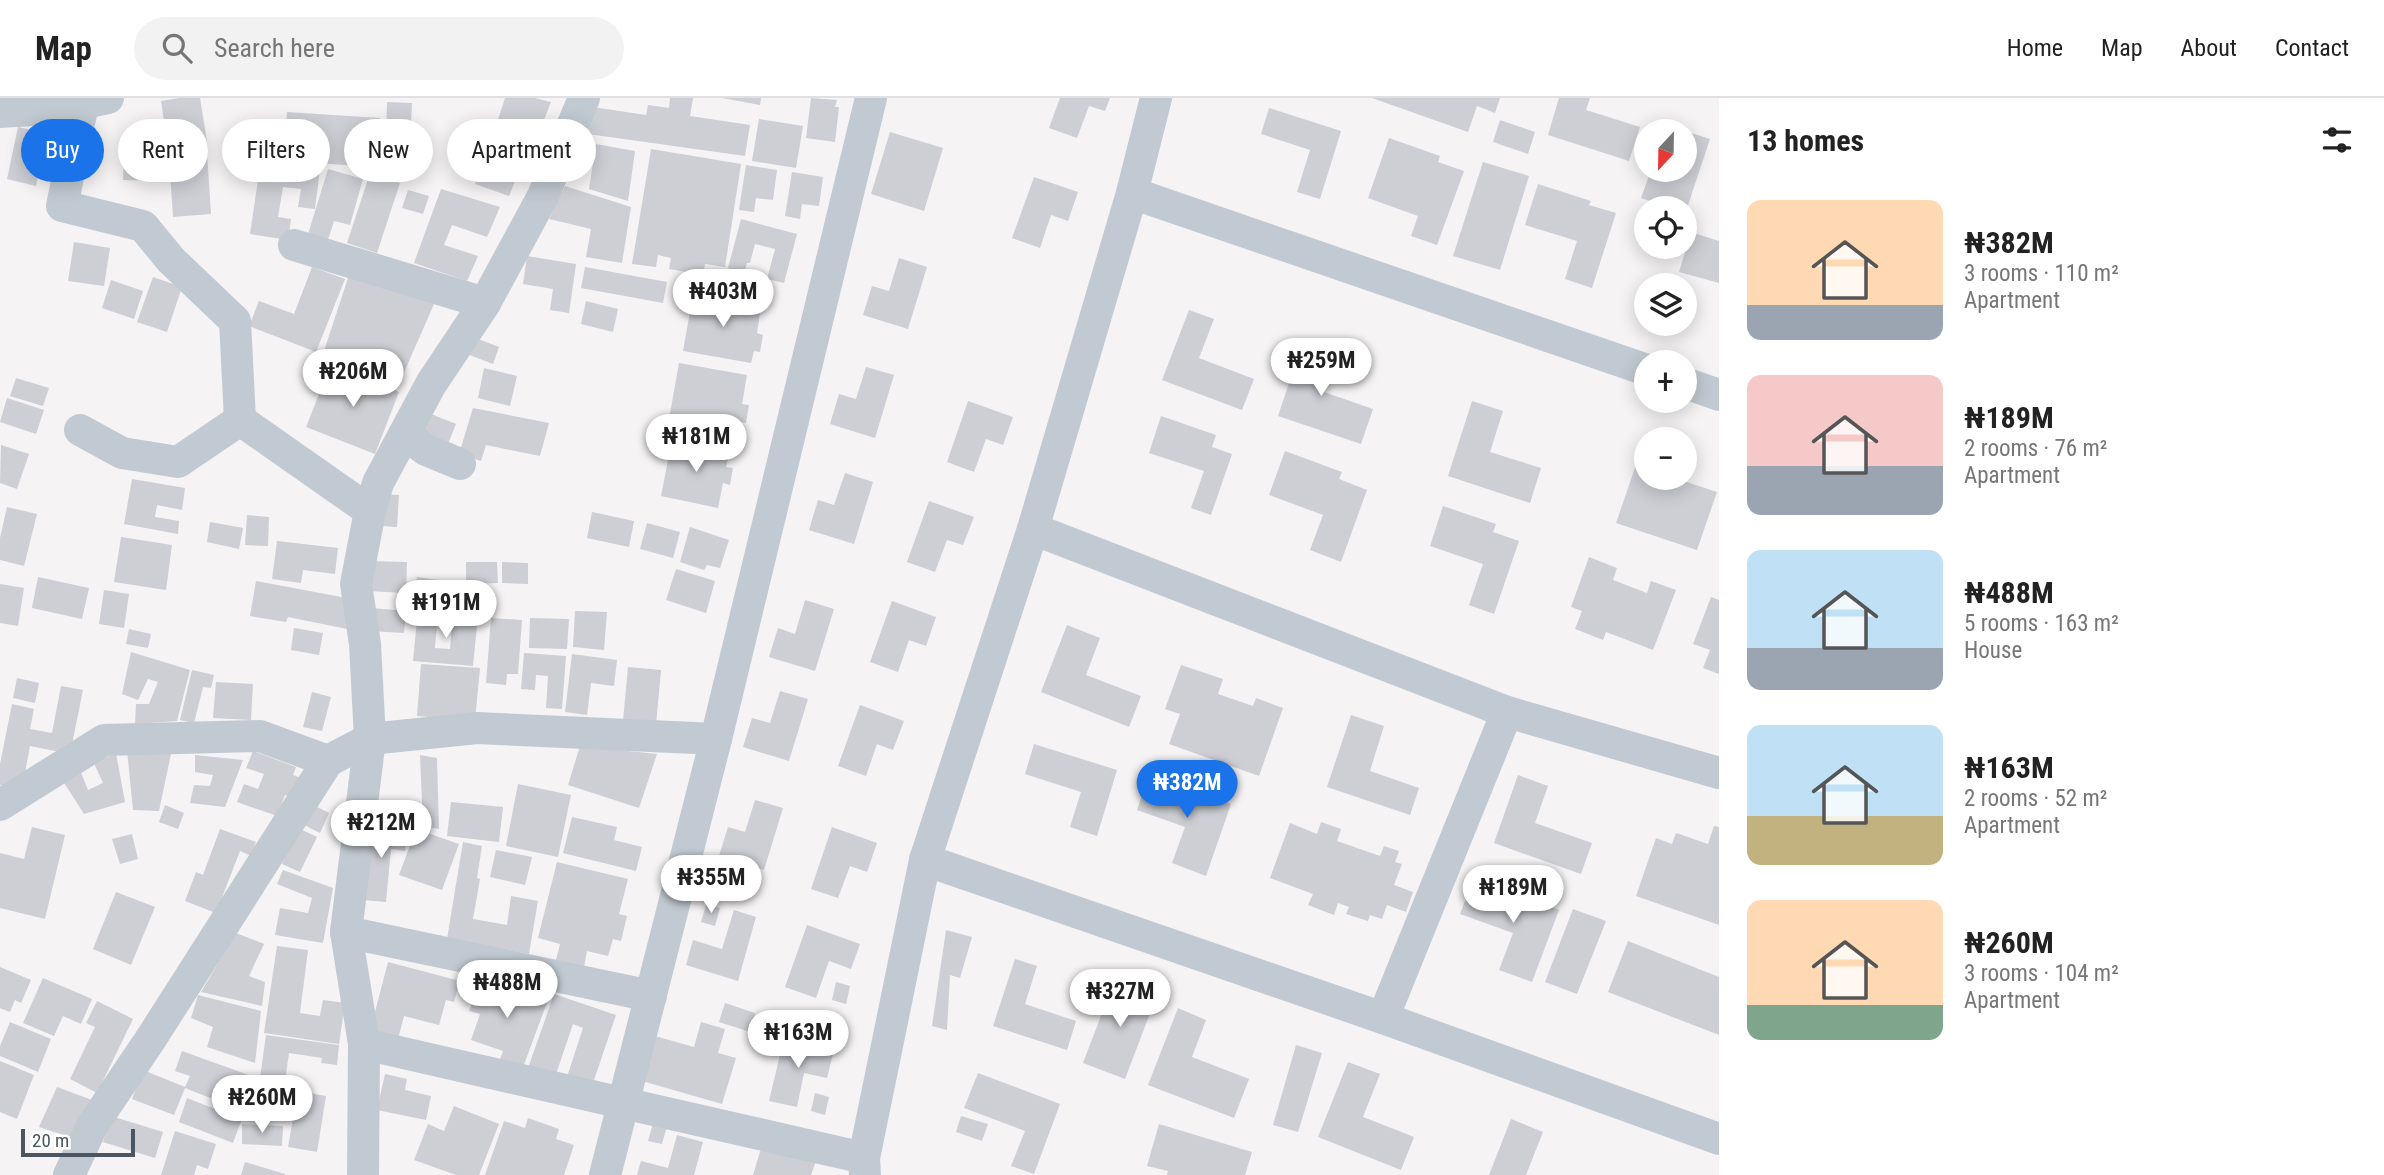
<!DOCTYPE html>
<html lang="en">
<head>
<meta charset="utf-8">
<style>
  :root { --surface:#fff; --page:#f2f2f2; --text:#222; --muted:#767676; --line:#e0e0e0; --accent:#1a73e8 }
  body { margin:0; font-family:"Roboto Condensed",sans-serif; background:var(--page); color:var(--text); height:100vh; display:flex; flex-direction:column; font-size:26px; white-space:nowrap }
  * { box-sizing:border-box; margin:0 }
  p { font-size:23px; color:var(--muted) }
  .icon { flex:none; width:38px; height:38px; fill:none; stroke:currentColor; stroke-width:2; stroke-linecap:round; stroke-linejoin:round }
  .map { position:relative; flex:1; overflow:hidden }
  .sheet { display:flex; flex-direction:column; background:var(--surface); width:665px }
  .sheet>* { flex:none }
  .banner { position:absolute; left:21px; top:21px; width:665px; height:63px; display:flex; gap:14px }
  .needle { width:46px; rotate:202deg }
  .tools { position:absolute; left:1634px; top:21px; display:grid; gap:14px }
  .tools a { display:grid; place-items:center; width:63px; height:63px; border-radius:50%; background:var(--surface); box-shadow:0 4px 18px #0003; font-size:35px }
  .scale { position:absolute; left:21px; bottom:18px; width:114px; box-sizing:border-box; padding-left:7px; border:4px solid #4a5661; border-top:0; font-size:19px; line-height:24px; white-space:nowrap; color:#4a5661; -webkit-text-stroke:5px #fff; paint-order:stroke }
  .price { position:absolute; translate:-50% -60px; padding:0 16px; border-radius:24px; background:#fff; color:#222; font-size:23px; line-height:46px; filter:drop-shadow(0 2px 4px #0008) }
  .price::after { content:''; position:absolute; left:50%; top:42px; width:21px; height:16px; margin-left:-10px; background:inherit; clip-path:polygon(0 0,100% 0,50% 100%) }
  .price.on { background:var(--accent); color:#fff }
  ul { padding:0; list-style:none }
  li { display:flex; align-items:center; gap:21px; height:175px; padding:0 28px }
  li span { display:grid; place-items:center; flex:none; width:196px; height:140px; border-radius:14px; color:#555 }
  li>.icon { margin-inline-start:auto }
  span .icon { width:84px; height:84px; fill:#fffc; stroke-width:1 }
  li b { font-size:30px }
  h2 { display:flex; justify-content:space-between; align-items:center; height:84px; padding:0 28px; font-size:30px }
  .chip { padding:0 24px; border-radius:32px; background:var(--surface); box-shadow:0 4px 18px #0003; font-size:24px; line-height:63px }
  .chip.on { background:var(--accent); color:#fff }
  header { display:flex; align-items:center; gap:42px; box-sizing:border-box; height:98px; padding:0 35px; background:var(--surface); border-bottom:2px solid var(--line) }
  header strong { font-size:33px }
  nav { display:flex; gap:38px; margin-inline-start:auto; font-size:24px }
  .search { width:490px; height:63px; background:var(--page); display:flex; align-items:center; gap:18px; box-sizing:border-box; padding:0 24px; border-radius:38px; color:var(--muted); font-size:26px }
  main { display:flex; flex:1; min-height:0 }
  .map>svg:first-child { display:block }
  .building { fill:#cdcfd5 }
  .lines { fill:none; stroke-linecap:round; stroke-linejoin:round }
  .minor { stroke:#c1cad2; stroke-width:32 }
</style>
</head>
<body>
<header>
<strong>Map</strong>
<div class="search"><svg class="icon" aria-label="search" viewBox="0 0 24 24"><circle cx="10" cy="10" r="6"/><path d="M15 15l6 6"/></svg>Search here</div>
<nav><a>Home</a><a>Map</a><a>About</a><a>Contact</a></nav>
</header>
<main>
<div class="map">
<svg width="1719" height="1077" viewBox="0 0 1719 1077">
  <rect width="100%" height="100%" fill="#f5f3f3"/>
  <g class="building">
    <path d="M179,0H200L208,50L169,56L161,3Z"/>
    <path d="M505,0H535L551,4L534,47L494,34Z"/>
    <path d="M670,0H693L690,18L750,27L745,58L588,36L593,9L646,17L648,7L669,10Z"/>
    <path d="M722,0H761L760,7Z"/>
    <path d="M811,0L837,2L835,9H839L835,44L806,40Z"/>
    <path d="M1060,0H1110L1105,13L1089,8L1077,40L1049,30Z"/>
    <path d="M1372,0H1500L1495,15L1477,8L1468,34Z"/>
    <path d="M1559,0H1590L1586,12L1640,29L1629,63L1548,37Z"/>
    <path d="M387,4L412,5L409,71L385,70Z"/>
    <path d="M1269,10L1341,33L1320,101L1297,94L1310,52L1261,36Z"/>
    <path d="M287,14L380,20L377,69L284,63Z"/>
    <path d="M759,21L803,28L796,70L752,63Z"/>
    <path d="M1500,22L1535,34L1528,56L1493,44Z"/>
    <path d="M18,29L70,40L66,60L43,55L36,88L7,81Z"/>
    <path d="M1685,33L1710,41L1687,110H1671L1641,100L1651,72H1685Z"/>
    <path d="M890,34L943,50L924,113L871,96Z"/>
    <path d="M1389,40L1440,58L1438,64L1464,73L1437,147L1411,138L1418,118L1368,100Z"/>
    <path d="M487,42L526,57L520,72L507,67L503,75L516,81L509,98L475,86Z"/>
    <path d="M596,46L635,53L628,103L589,91Z"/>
    <path d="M148,50L159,51L158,83L123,82L124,55L148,56Z"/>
    <path d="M651,51L741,66L725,169L705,166L703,177L669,171L671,160L658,157L656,169L632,166Z"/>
    <path d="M207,55L211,116L173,119L169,58Z"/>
    <path d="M261,62L320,71L315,111L298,109L301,91L283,89L278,119L291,121L288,142L250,136Z"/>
    <path d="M1483,64L1529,78L1500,172L1453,158Z"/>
    <path d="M746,67L777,72L773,102L756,100L754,114L739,112Z"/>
    <path d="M328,71L363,81L350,127L334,123L328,142L308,136Z"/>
    <path d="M792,74L823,79L819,108L802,106L800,121L785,118Z"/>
    <path d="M370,75L400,85L377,155L347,145Z"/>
    <path d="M1034,79L1078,94L1068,123L1051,117L1040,150L1012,140Z"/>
    <path d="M1538,86L1591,103L1589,107L1616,115L1592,190L1565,181L1577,143L1525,127Z"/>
    <path d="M565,88L631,109L622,165L586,159L591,131L549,121Z"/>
    <path d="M441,91L500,109L487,139L452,127L444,147L478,158L467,183L414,165Z"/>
    <path d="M408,92L429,98L423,116L402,110Z"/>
    <path d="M741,121L797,136L784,185L767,181L775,151L755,146L750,165H747L744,175L728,170Z"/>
    <path d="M1691,134L1719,143V185L1679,174Z"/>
    <path d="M74,144L110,150L104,188L68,183Z"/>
    <path d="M527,158L576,166L569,215L550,212L553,191L523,186Z"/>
    <path d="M899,160L927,169L908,231L863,217L872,188L889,193Z"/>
    <path d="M312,169L345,181L316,254L249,228L259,203L294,216Z"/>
    <path d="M585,169L667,184L663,205L581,190Z"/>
    <path d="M349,177L434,206L402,279L324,253Z"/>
    <path d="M153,179L182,189L167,234L137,224Z"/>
    <path d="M111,182L143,193L134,221L102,210Z"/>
    <path d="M693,197L761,209L757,235L763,237L760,254L754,253L751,265L683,253Z"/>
    <path d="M586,203L618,211L613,234L581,226Z"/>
    <path d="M1189,212L1214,221L1199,260L1254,281L1242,312L1162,282Z"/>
    <path d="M473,239L499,249L493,266L467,256Z"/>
    <path d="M1304,240L1335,251L1321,293L1373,311L1361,346L1278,318Z"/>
    <path d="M679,265L747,277L742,306L749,307L746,325L740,324L737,339L668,327Z"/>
    <path d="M331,266L399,294L375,356L306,329Z"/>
    <path d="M866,269L894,277L875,340L830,326L839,296L856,301Z"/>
    <path d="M484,270L517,278L510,308L478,300Z"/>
    <path d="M16,280L49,290L43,308L10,298Z"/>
    <path d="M7,300L44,312L36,336L0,324Z"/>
    <path d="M968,303L1013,319L1003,347L986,341L974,374L947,364Z"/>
    <path d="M1472,303L1503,313L1490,354L1541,370L1530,405L1448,378Z"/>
    <path d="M473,310L549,325L540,358L486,347L481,363L459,356Z"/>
    <path d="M431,316L456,326L448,346L423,335Z"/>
    <path d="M1161,318L1216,337L1212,349L1232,356L1211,417L1191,410L1204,373L1149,355Z"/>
    <path d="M672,342L730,354L726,369L733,370L730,387L723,385L718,410L661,398Z"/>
    <path d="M1,347L29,356L17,391L0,385Z"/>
    <path d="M1285,353L1342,374L1339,381L1367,392L1341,464L1310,452L1323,417L1269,397Z"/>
    <path d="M1636,367L1647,370V380H1674L1717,394L1697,452L1616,425Z"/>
    <path d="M845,375L873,384L854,446L809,432L818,402L834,407Z"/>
    <path d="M132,381L185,390L182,412L157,407L155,419L179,423L178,436L124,426Z"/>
    <path d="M383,396L399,397L397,429L381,428Z"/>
    <path d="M929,403L974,419L963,447L947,442L935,474L907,464Z"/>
    <path d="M1443,408L1496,426L1493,434L1519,443L1494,516L1469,507L1483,466L1430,448Z"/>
    <path d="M7,409L37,416L24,468L0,462V440Z"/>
    <path d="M592,414L634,423L629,449L587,440Z"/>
    <path d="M247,417L269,419L268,448L245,447Z"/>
    <path d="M210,424L243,430L239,451L207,444Z"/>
    <path d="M647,425L680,434L673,460L640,451Z"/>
    <path d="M690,429L729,442L720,470L707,467L704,472L680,464Z"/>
    <path d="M121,439L172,447L166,492L114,484Z"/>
    <path d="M277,443L338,450L335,476L303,472L301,485L272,481Z"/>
    <path d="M1589,459L1617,470L1613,482L1647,495L1651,483L1676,492L1653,552L1606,534L1603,542L1575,531L1582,513L1571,509Z"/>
    <path d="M367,463L407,464L406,495L366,493Z"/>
    <path d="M466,464H497L498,485L466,486Z"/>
    <path d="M502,464L528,465V486L502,485Z"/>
    <path d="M676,471L715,483L706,515L666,502Z"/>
    <path d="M38,479L89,490L82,521L32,510Z"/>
    <path d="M417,479L438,482L436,499L414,496Z"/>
    <path d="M256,483L352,501L347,531L288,519L286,524L250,518Z"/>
    <path d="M0,486L24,490L18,528L0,525Z"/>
    <path d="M104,492L129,496L124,530L99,526Z"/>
    <path d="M1711,499L1719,502V576L1703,570L1710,552L1693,546Z"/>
    <path d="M805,502L834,511L815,573L769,559L778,530L795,536Z"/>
    <path d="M892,503L936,519L926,548L909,542L898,574L870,564Z"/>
    <path d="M371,510L406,513L404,535L370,533Z"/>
    <path d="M418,512L438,514L435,550L450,551L453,516L478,517L473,568L413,563Z"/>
    <path d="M575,513L607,514L604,552L573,549Z"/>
    <path d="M491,520L522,522L518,576H507L506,587L486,585Z"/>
    <path d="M530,520L569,521L567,551L529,550Z"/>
    <path d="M1067,527L1100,540L1086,577L1141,598L1129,629L1041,594Z"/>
    <path d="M294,530L323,535L319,557L291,552Z"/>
    <path d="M129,531L151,536L148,550L126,546Z"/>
    <path d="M131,554L190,572L177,623L135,626L136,606H149L158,584L148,581L138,602L122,596Z"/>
    <path d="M524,555L566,558L562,611L546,610L548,578L536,577L535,592L521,591Z"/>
    <path d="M572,556L617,562L614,588L591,585L587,617L565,614Z"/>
    <path d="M421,566L480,570L475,623L417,618Z"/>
    <path d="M1181,567L1223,581L1218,596L1253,608L1256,600L1283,610L1259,678L1169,646L1180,616L1165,611Z"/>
    <path d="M628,569L661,572L656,627L623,623Z"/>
    <path d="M192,572L214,577L211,590L203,589L194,625L180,622Z"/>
    <path d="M17,580L39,585L35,605L13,600Z"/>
    <path d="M216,584L253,586L251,622L213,620Z"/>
    <path d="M61,588L83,592L70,656L30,648L22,691L0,687V666L12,606L34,611L30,631L52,635Z"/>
    <path d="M780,593L808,601L789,663L743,649L752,620L770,625Z"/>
    <path d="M312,594L331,599L322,633L303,629Z"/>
    <path d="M860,607L904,623L893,652L877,646L866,678L838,668Z"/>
    <path d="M1351,617L1384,628L1370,673L1419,690L1410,717L1327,689Z"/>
    <path d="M1034,646L1117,672L1097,738L1070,729L1081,694L1025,676Z"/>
    <path d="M580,648L657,656L639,710L568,687Z"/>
    <path d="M172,651L159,713L133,712L127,652Z"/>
    <path d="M253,653L296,669L293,677L301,680L293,700L285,697L277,718L237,704L244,686L258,691L264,676L246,670Z"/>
    <path d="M116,655L125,704L84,716L61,680L80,672L88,692L103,685L94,665Z"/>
    <path d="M195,657L243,662L225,709L190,705L194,687L210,688L213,677L195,674Z"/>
    <path d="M420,657L437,660L439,731L423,728Z"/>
    <path d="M1149,676L1231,706L1206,778L1172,765L1185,729L1137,712Z"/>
    <path d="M1518,677L1548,688L1535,725L1592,745L1581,776L1494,745Z"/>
    <path d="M518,686L571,697L558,759L506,748Z"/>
    <path d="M755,702L783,710L764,772L719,758L728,729L745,734Z"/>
    <path d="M451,704L503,709L499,744L447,738Z"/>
    <path d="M311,706L329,715L320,735L302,726Z"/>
    <path d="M165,707L184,715L178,731L159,724Z"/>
    <path d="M572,719L617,729L614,742L642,749L636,773L563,755Z"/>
    <path d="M1321,724L1341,731L1337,743L1380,758L1384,748L1399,753L1395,764L1402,766L1394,787L1413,794L1406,814L1387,807L1382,821L1370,817L1368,823L1346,816L1349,809L1338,805L1334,817L1308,807L1313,796L1270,780L1290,725L1317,736Z"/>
    <path d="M370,727L406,730L405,753L391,751L386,804L363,802Z"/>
    <path d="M1714,728L1719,729V827L1636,798L1656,740L1672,746L1676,735L1708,746Z"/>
    <path d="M32,729L65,737L45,821L0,810V755L24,761Z"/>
    <path d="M832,729L877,745L867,774L850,768L838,800L811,791Z"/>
    <path d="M298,730L317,739L300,774L282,766Z"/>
    <path d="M220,731L256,744L251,758L240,753L216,815L185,803L196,774L203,777Z"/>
    <path d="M416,731L459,746L442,792L399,777Z"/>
    <path d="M132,736L138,761L120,766L112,741Z"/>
    <path d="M463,744L482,748L477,780L480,781L473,821L507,827L511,798L538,803L529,856L447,841Z"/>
    <path d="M496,752L532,759L525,787L490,779Z"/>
    <path d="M557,764L628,781L619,816L627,818L621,843L613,841L608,858L587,853L584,869L556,862L560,846L538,840Z"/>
    <path d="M283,772L333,790L323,845L275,837L280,810L308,815L312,800L277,786Z"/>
    <path d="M1474,780L1559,812L1532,884L1499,872L1513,835L1460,816Z"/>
    <path d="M116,794L155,809L131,867L93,851Z"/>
    <path d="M706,807L720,810L715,828L701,824Z"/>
    <path d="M1573,811L1606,823L1577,896L1545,884Z"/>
    <path d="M734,812L756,819L738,883L686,867L693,842L722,851Z"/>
    <path d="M807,827L860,846L851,871L829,863L816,900L785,889Z"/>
    <path d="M946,832L972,839L960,880L950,877L947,932L932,928Z"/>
    <path d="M236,835L264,846L249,878L265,884L262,908L201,894Z"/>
    <path d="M1628,843L1719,879V937L1608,894Z"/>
    <path d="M277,848L308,852L300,915L320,918L323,902L345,905L339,946L264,935Z"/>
    <path d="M1015,861L1037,868L1025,906L1076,923L1067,952L993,928Z"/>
    <path d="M388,864L460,883L454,904L446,902L439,927L404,918L398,941L370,933Z"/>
    <path d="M0,869L31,882L21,905L15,902L10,914L0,910Z"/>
    <path d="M482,878L548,902L522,972L499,964L503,953L471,942L480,916L469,913Z"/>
    <path d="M43,880L92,901L81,926L63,918L54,938L23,925Z"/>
    <path d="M1115,881L1157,897L1125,981L1083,965Z"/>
    <path d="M836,884L850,888L846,906L832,902Z"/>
    <path d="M554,896L616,917L591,991L566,982L583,930L573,926L554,982L527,973Z"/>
    <path d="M198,897L261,913L255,965L207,949L213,929L191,920Z"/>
    <path d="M97,903L133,921L97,995L70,981L95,929L86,925Z"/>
    <path d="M725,905L755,915L750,934L719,924Z"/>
    <path d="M1178,910L1206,922L1192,959L1249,981L1234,1020L1148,987Z"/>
    <path d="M10,924L51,941L38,974L0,958V948Z"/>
    <path d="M701,924L725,931L718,955L736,960L722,1006L642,983L655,938L694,949Z"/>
    <path d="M266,937L339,947L337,967L321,965L322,960L289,955L285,983L260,980Z"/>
    <path d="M784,940L834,952L827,980L804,975L797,1009L769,1003Z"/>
    <path d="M1296,947L1322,955L1298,1034L1273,1027Z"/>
    <path d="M182,953L257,980L233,1045L179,1024L187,1000L220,1013L223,1005L185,990L174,1017L132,1001L143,972L185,989L190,978L175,973Z"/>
    <path d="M0,963L34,977L17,1021L0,1014Z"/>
    <path d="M1348,964L1380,976L1363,1019L1414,1039L1401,1072L1318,1039Z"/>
    <path d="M978,975L1060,1006L1034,1076L1011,1068L1025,1033L964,1010Z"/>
    <path d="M385,976L407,981L405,992L431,998L426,1022L377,1012Z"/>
    <path d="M57,989L92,1002L70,1039L39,1029Z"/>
    <path d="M298,993L326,998L317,1054L288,1049Z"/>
    <path d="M815,995L829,999L825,1017L811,1013Z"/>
    <path d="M454,1008L499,1026L479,1077H456L414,1062L428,1026L444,1033Z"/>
    <path d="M111,1018L163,1034L155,1060L103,1044Z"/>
    <path d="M961,1018L988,1026L982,1043L956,1034Z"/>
    <path d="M528,1020L559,1031L556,1041L574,1047L564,1077H485L504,1023L525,1030Z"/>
    <path d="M1511,1021L1543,1034L1526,1077H1489Z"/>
    <path d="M653,1025L667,1028L662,1046L648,1043Z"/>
    <path d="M242,1026L283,1028L282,1048L242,1046Z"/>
    <path d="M1159,1026L1252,1054L1245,1077H1167L1168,1073L1147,1068Z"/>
    <path d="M175,1033L216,1046L208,1071L197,1067L194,1077H161Z"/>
    <path d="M677,1037L703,1044L694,1077H637L641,1063L668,1070Z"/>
    <path d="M763,1044L817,1060L811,1077H753Z"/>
    <path d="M245,1064L285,1076V1077H241Z"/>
  </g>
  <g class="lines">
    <g class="minor">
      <path d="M83,6L62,108L143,128L171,162L235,223L240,322"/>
      <path d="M0,14C37,13 72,9 108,0"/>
      <path d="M1132,95L1647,272"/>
      <path d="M294,147L485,205"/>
      <path d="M1685,285L1719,297"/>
      <path d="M80,332L122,355L178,364L240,322L370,413"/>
      <path d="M405,336L426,352L460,366"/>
      <path d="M1033,431L1507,614L1719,675"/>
      <path d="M0,707L104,642L260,638L328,663L370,641L477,630L716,641"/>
      <path d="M925,762L1383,920L1719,1041"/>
      <path d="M346,834L651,898"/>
      <path d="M1383,920L1507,614"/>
      <path d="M364,946L864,1060"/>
      <path d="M69,1077L92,1028L152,939L328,663"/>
      <path d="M363,1077L364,946L346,834L370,641L365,546L356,486L370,413L378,385L431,286L485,205L543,98L584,0"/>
      <path d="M605,1077L716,641L871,0"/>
      <path d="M865,1077L864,1060L925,762L1033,431L1132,95L1156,0"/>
    </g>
  </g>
</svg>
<div class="tools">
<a><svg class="needle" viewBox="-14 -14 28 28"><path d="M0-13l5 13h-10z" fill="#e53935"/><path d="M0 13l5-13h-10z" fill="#767676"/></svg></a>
<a><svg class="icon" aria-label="locate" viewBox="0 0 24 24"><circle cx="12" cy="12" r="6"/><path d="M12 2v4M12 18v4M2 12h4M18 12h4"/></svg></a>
<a><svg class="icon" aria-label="layers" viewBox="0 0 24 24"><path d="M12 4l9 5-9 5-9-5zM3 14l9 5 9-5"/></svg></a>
<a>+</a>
<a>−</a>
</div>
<div class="scale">20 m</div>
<b class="price" style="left:723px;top:231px">₦403M</b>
<b class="price" style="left:1321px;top:300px">₦259M</b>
<b class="price" style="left:353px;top:311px">₦206M</b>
<b class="price" style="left:696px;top:376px">₦181M</b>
<b class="price" style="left:446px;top:542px">₦191M</b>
<b class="price on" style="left:1187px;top:722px">₦382M</b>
<b class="price" style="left:381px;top:762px">₦212M</b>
<b class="price" style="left:711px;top:817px">₦355M</b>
<b class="price" style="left:1513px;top:827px">₦189M</b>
<b class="price" style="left:507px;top:922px">₦488M</b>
<b class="price" style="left:1120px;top:931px">₦327M</b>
<b class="price" style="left:798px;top:972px">₦163M</b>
<b class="price" style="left:262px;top:1037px">₦260M</b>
<div class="banner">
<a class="chip on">Buy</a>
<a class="chip">Rent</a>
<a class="chip">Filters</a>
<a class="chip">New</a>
<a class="chip">Apartment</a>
</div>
</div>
<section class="sheet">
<h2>13 homes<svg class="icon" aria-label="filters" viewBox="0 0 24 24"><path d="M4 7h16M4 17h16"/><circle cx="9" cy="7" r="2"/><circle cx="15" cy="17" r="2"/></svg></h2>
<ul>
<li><span style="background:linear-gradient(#ffd9b3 75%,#9aa5b1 0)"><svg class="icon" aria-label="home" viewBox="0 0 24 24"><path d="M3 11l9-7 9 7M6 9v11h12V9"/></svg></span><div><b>₦382M</b><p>3 rooms · 110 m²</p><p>Apartment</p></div></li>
<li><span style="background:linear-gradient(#f6c9c9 65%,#9aa5b1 0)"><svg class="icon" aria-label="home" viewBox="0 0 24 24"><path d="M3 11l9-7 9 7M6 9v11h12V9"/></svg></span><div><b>₦189M</b><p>2 rooms · 76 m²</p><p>Apartment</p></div></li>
<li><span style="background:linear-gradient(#bfe0f5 70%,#9aa5b1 0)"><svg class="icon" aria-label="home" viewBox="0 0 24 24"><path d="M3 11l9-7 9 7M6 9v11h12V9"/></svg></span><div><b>₦488M</b><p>5 rooms · 163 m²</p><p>House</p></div></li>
<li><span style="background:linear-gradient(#bfe0f5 65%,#c2b280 0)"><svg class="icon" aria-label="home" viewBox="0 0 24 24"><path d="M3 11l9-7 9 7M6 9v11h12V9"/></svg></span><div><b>₦163M</b><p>2 rooms · 52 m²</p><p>Apartment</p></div></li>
<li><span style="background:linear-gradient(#ffd9b3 75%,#7fa58c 0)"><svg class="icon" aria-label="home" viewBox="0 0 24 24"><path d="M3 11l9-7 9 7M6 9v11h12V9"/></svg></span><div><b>₦260M</b><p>3 rooms · 104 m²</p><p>Apartment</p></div></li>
</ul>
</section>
</main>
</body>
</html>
